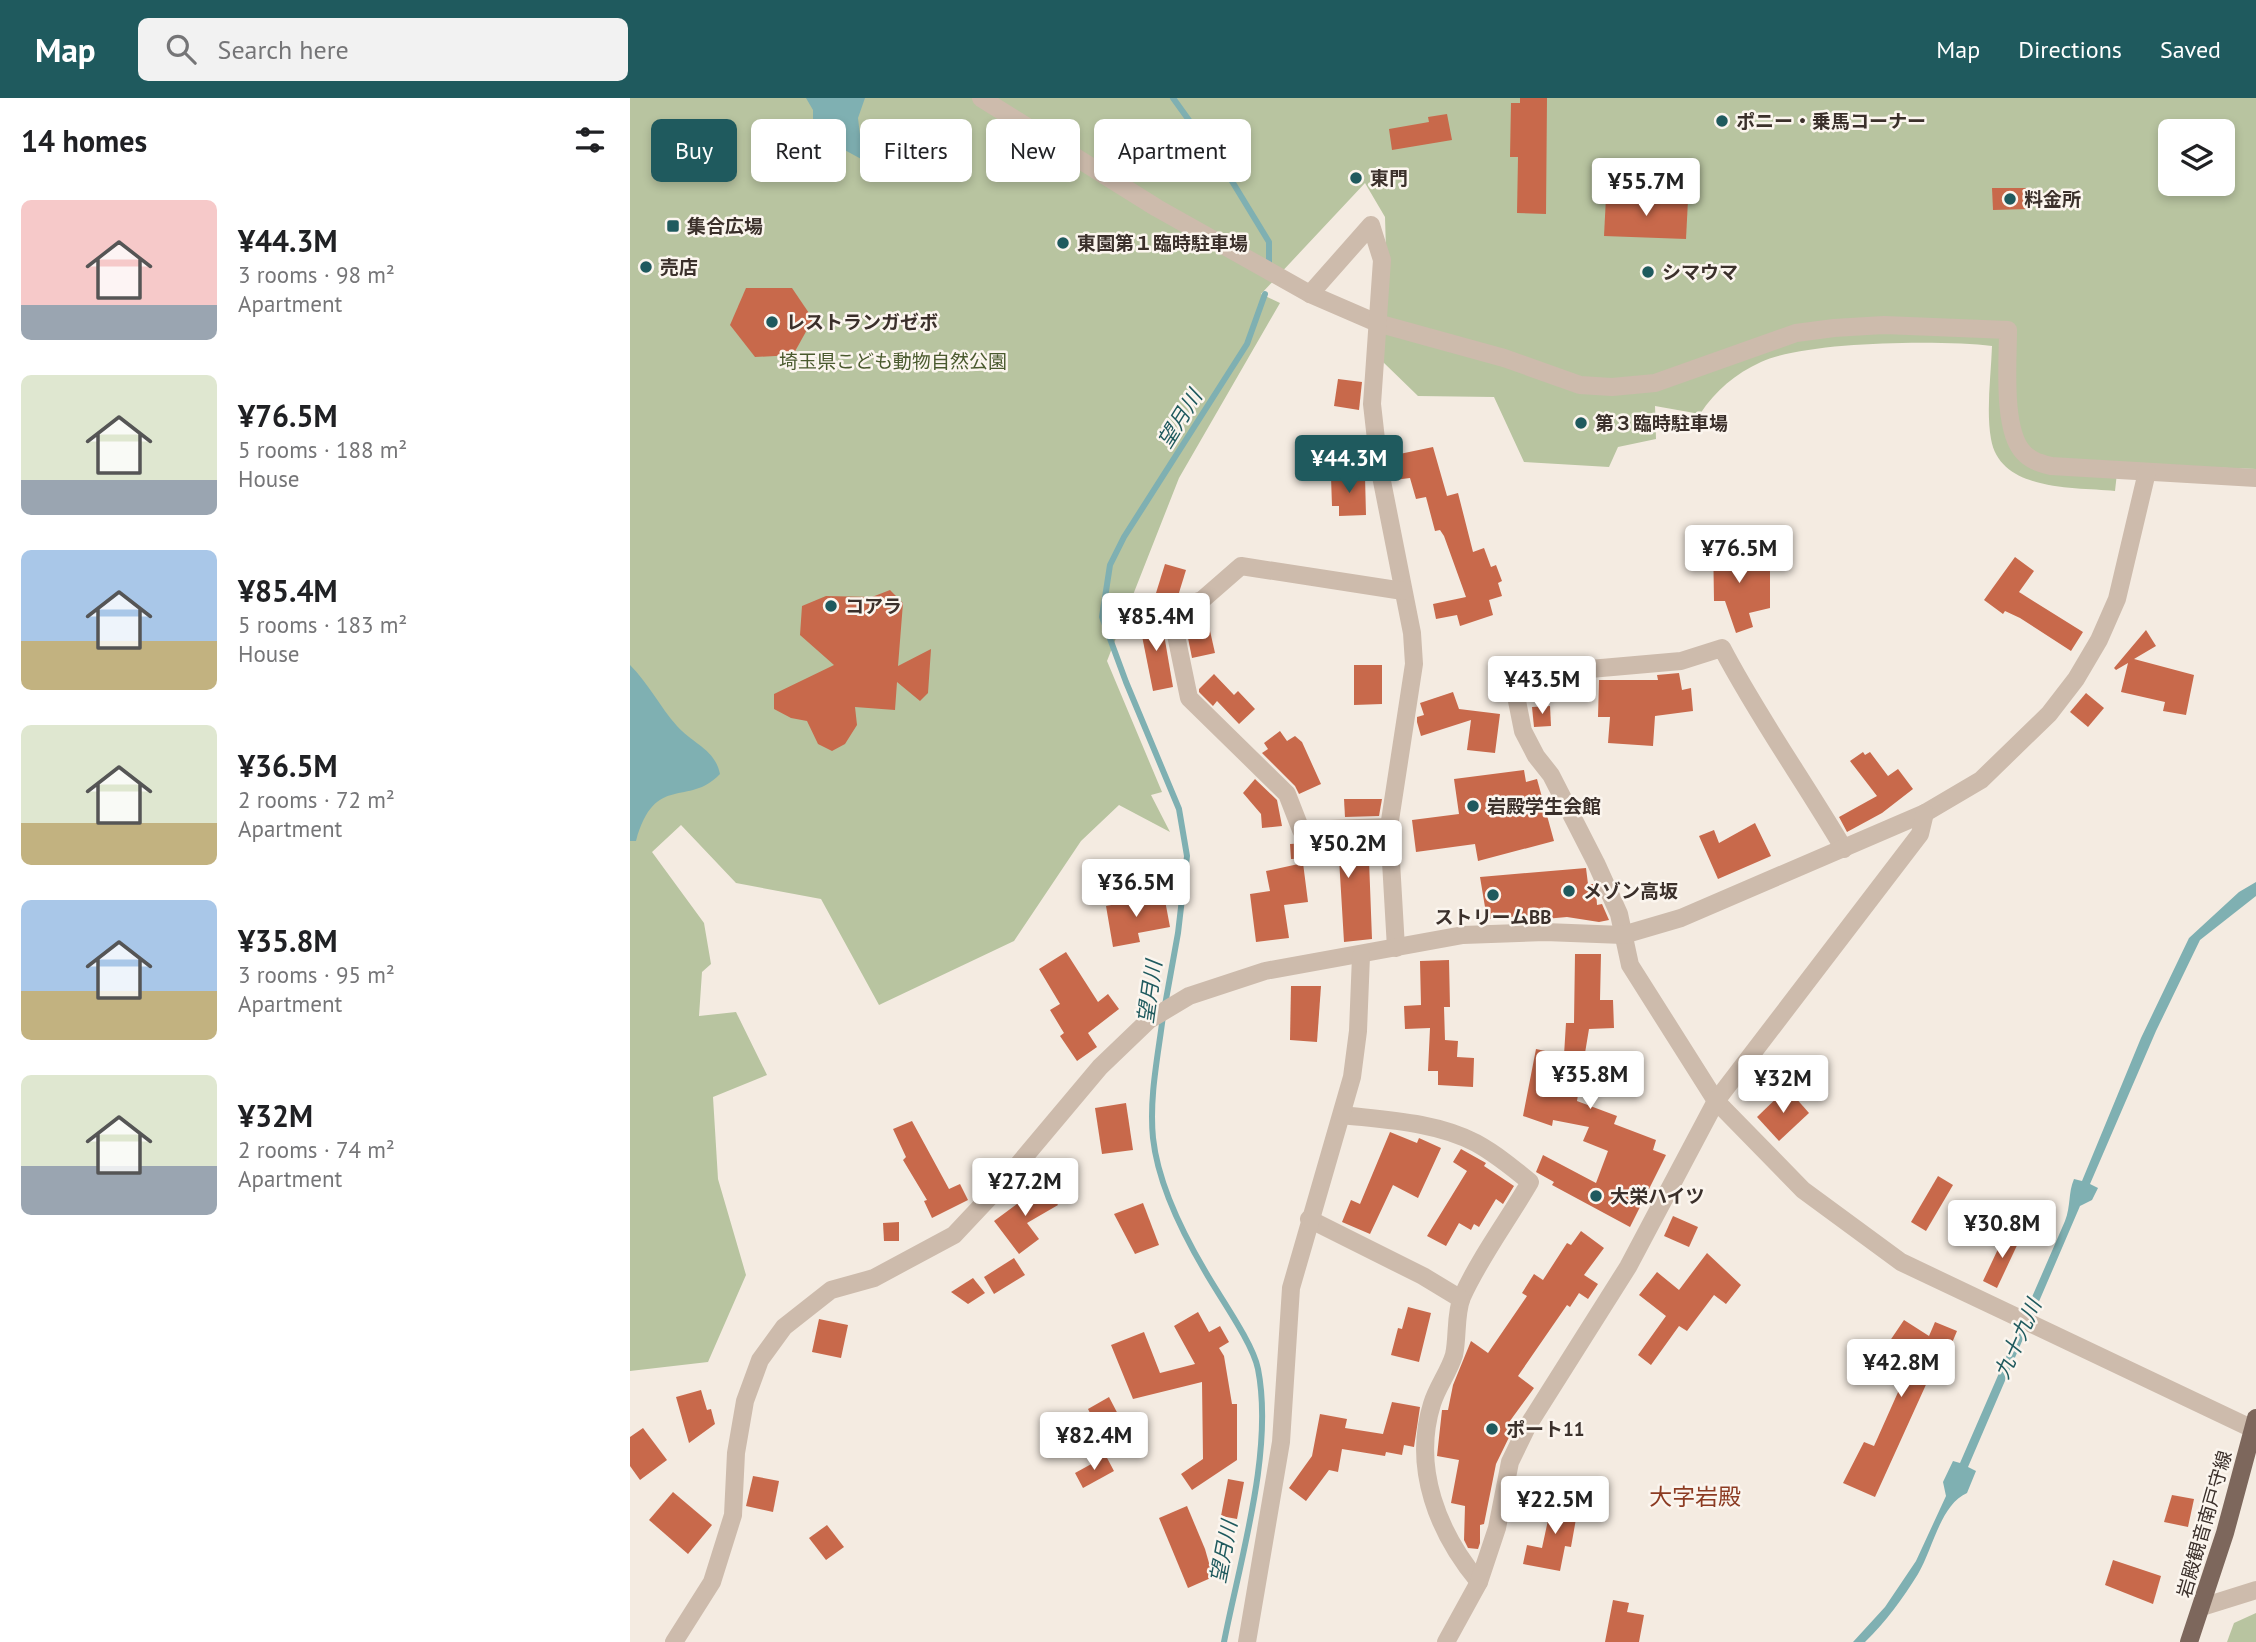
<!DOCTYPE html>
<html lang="en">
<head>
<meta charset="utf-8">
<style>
  :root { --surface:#fff; --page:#f2f2f2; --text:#202124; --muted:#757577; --accent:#1f5a5e }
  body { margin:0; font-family:"PT Sans","Noto Sans JP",sans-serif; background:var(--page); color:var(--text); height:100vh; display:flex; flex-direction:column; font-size:26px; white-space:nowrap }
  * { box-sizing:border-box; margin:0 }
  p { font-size:23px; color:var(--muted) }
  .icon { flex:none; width:38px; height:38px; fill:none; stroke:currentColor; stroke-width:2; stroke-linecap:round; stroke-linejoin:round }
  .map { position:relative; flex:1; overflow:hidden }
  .details { display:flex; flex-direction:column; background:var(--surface); width:630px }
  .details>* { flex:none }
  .hud { position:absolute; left:21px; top:21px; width:665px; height:63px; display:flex; gap:14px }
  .tools { position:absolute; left:1528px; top:21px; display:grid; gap:14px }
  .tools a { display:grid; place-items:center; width:77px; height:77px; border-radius:10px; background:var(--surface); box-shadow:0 4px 10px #0003; font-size:35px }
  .price { position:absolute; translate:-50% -60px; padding:0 16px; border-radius:7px; background:#fff; color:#222; font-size:23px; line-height:46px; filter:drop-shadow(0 2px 4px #0008) }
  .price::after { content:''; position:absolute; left:50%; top:42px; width:21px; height:16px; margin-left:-10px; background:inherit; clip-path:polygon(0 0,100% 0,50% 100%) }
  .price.selected { background:var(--accent); color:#fff }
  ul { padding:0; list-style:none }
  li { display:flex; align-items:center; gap:21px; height:175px; padding:0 21px }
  li span { display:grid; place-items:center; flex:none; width:196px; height:140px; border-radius:10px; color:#555 }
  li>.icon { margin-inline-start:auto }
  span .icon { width:84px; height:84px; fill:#fffc; stroke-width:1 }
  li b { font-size:30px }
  h2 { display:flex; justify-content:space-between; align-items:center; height:84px; padding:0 21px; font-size:30px }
  .chip { padding:0 24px; border-radius:10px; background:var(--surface); box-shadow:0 4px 10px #0003; font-size:24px; line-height:63px }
  .chip.selected { background:var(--accent); color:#fff }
  header { display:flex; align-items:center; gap:42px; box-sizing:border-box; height:98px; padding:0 35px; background:var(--accent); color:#fff }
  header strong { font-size:33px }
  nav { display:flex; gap:38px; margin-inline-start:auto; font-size:24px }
  .search { width:490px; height:63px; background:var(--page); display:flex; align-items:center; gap:18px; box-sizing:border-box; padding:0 24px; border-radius:10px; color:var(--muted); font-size:26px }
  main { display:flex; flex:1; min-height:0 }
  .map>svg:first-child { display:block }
  .green { fill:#b8c4a0; fill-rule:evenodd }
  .water { fill:#7fb0b2 }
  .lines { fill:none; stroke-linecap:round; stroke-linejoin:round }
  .stream { stroke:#7fb0b2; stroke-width:6 }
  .building { fill:#c8694b }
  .minor { stroke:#cdbbac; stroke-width:18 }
  .major { stroke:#7d675c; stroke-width:18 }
  .poi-dot { fill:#1f5a5e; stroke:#fbf5ee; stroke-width:2.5 }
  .labels { text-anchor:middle; stroke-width:5; stroke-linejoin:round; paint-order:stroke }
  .poi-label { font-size:19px; font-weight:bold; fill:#3b302b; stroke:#fbf5ee; text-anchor:start }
  .park-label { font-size:19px; fill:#4a5a2e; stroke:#fbf5ee }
  .street-label { font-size:19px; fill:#3b302b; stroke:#fbf5ee }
  .water-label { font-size:21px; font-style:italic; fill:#1f5a5e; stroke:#fbf5ee }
  .quarter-label { font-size:23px; fill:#8c3b22; stroke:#fbf5ee }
</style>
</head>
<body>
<header>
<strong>Map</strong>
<div class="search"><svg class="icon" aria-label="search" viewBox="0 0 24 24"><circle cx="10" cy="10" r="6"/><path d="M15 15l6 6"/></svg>Search here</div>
<nav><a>Map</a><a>Directions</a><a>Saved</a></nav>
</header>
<main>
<section class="details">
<h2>14 homes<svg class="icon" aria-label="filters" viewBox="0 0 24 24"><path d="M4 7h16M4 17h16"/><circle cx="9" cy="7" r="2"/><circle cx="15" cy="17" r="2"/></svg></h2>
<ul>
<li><span style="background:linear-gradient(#f6c9c9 75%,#9aa5b1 0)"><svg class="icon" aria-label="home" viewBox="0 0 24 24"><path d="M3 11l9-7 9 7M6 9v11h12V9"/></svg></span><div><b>¥44.3M</b><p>3 rooms · 98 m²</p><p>Apartment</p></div></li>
<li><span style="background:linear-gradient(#dfe7d0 75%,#9aa5b1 0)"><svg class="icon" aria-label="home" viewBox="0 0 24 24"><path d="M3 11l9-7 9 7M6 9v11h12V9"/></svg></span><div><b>¥76.5M</b><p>5 rooms · 188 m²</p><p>House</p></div></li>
<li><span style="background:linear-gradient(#a9c7e8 65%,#c2b280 0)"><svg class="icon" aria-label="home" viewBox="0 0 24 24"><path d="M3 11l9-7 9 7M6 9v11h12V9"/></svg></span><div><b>¥85.4M</b><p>5 rooms · 183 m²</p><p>House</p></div></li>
<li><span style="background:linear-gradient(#dfe7d0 70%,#c2b280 0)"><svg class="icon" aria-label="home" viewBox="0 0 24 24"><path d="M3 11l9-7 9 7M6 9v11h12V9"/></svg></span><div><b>¥36.5M</b><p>2 rooms · 72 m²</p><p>Apartment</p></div></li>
<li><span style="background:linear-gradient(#a9c7e8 65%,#c2b280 0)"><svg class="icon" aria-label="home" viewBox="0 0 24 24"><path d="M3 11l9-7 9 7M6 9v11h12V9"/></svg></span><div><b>¥35.8M</b><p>3 rooms · 95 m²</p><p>Apartment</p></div></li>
<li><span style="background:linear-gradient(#dfe7d0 65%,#9aa5b1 0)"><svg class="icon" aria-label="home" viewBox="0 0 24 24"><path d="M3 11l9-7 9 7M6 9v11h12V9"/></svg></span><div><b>¥32M</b><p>2 rooms · 74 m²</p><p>Apartment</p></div></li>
</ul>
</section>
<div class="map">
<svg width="1626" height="1544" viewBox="0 0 1626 1544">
  <rect width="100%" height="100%" fill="#f4ebe1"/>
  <g class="green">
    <path d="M0,0H1626V371L1488,366L1485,393C1445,389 1370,394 1361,341C1356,312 1361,278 1362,248C1311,242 1177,243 1131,264C1105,276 1086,292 1070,316L1025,308L1026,341L988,349L979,369L894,364L864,299L788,298L753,264L757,186L755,119L735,85L631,196L650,205L549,380L477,563L532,694L521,697L540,734L489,707L451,743L384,843L249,907L191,801L106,785L51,727L22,754L74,825L81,866L72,874L69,918L106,914L137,977L83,999L88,1081L116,1177L78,1264L0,1273ZM1540,33H1592V86H1540Z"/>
    <path d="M1626,1515V1544H1597L1604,1525Z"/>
  </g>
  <g class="water">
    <path d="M176,0H235L228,20L233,62L200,44L183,27V12Z"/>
    <path d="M0,567C19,586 30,609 47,628C63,646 85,651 90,676C58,710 25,674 6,743H0Z"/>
    <path d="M1626,784V798L1570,842L1526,933L1460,1086L1468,1090L1462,1102L1450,1108L1338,1369L1346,1373L1337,1395C1310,1407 1303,1451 1288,1476C1273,1500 1256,1524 1235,1544H1223L1255,1509L1286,1463L1316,1398L1313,1384L1323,1363L1330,1365L1435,1123C1441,1108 1438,1095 1444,1081L1452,1083L1511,940L1559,840L1609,794Z"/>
  </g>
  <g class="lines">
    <g class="stream">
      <path d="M543,0L597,75L639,144V166"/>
      <path d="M535,907L548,835L557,758L549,711L496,584L472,519L480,467L494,439L617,246L635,196"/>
      <path d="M533,918C528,958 519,999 523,1040C528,1086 552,1134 575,1173C589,1198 623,1245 628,1271C644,1352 610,1462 594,1544"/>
    </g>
  </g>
  <g class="building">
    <path d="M890,0H917L916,116L887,115L888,59H880L881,5H890Z"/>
    <path d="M817,16L822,42L762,52L759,31L799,24L798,19Z"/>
    <path d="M1362,90H1396L1398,111L1363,112Z"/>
    <path d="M976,99L1058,102L1056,141L974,138Z"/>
    <path d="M116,190H162L183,221L163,257L125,259L100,227Z"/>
    <path d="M708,281L732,284L729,312L704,308Z"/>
    <path d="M803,349L817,398L828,395L843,454L854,450L861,469L866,467L872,483L868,485L872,498L859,502L863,517L830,528L827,517L806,521L803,506L836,499L814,438L810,432L805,433L796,399L786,401L780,380L764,382L760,358Z"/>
    <path d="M735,378L736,417L709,418V408H702L701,379Z"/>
    <path d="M1103,440V457L1114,456V470H1140V510L1119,515L1123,529L1106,535L1095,503H1084L1083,441Z"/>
    <path d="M1385,459L1404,473L1389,494L1453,534L1441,553L1390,520L1375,513L1373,516L1354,502Z"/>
    <path d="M535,466L556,472L548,498L544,500L526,495Z"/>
    <path d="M260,492L273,505L268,568L301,551L298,595L290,603L267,584L265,612L225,609L227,627L215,646L202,653L188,646L177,623L161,620L144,611V596L204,567L170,537L172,508L196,498L242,499Z"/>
    <path d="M576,515L585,555L562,560L554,520Z"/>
    <path d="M531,519L543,589L523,593L509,523Z"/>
    <path d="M1516,532L1526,548L1504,561L1564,577L1556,617L1533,613L1535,604L1491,594L1498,565L1486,572L1484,570Z"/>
    <path d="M724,567H752V606L724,607Z"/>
    <path d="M1049,575L1052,592L1061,590L1063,613L1025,618L1023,648L978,645L980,619H968L969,582H1028L1027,577Z"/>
    <path d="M584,576L604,597L608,593L625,611L609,626L587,603L583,608L569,594V591Z"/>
    <path d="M823,594L829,611L870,616L865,655L837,652L841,622L791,638L787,624V619L794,617L790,605Z"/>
    <path d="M1456,595L1474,610L1458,629L1440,614Z"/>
    <path d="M920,608L921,628L904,629L902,609Z"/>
    <path d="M650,633L657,643L665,638L672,644L691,686L669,696L665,688L632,655L638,651L634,645Z"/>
    <path d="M1233,654L1235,657L1240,654L1258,678L1268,671L1283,691L1252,715L1217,734L1209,719L1247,698L1220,663Z"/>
    <path d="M894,672L896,684L907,681L924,743L848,763L845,746L786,754L782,722L829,716L824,681Z"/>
    <path d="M625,681L647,702L652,728L632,730L631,716L613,695Z"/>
    <path d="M714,701H752L749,718L715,719Z"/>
    <path d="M1125,725L1141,758L1088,781L1069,738L1084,732L1089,745Z"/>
    <path d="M748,741L746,763L739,762L742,841L714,844L709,760L661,761L660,746Z"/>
    <path d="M673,765L678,804L654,807L659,840L626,844L620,796L640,793L636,773Z"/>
    <path d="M956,770L958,786H963L966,792L967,807L972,806L979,822L969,824L937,819L915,821V816L857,821L850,779Z"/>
    <path d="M534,797L540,829L508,835L510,844L483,849L476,808Z"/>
    <path d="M436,854L468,904L478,896L489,911L458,935L467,949L447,963L430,938L434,935L420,912L430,906L409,871Z"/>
    <path d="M945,856H971L970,902H983L984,930L959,931L947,1003L987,1018L984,1026L1026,1042L1023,1052L1036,1057L1000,1129L922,1087L924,1084L906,1074L913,1057L966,1085L978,1053L953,1043L959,1029L923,1022L922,1028L893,1018L906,951L934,957L936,925H944Z"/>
    <path d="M819,862L820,909H814L815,942L828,943L827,959L844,960L843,989L808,987V973H798L800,930L775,931L774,908L791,907L790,863Z"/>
    <path d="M661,888H691L687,944L660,942Z"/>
    <path d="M1157,990L1179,1015L1149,1043L1127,1019Z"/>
    <path d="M496,1005L503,1052L472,1056L465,1010Z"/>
    <path d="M282,1023L319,1091L330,1086L338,1102L302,1120L294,1103L297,1102L273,1062L276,1059L263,1031Z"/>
    <path d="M760,1034L787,1045L789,1040L811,1050L788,1100L763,1087L740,1136L712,1124L721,1102L730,1106Z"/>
    <path d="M831,1051L856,1065L854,1068L884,1088L873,1106L866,1101L849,1129L844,1126L841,1132L829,1125L816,1148L797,1138L837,1073L823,1064Z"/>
    <path d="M1308,1078L1323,1087L1296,1133L1281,1124Z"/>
    <path d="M411,1088L412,1091L417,1089L428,1107L397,1125L409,1141L389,1156L364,1123Z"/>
    <path d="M513,1105L529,1147L505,1156L484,1116Z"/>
    <path d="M1043,1118L1068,1129L1059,1149L1034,1138Z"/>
    <path d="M269,1124V1143H254L253,1125Z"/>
    <path d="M951,1133L974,1150L954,1177L968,1186L958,1201L949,1195L940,1209L937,1207L888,1278L904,1290L877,1327L884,1329L866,1366L854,1426L850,1427V1445L848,1451L838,1450L834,1442L835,1408L821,1405L829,1362L807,1358L812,1312H818L823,1287L841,1243L858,1255L897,1198L892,1195L904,1176L913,1182L937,1145L941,1147Z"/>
    <path d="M1376,1134L1390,1141L1367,1190L1353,1183Z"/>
    <path d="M1077,1155L1111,1187L1096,1206L1084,1197L1057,1233L1049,1228L1021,1267L1008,1257L1036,1218L1009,1197L1027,1174L1049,1192Z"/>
    <path d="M384,1160L395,1177L364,1196L354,1179Z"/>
    <path d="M343,1180L355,1195L338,1206L321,1194Z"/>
    <path d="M778,1209L801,1215L789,1264L761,1257L768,1230L772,1231Z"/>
    <path d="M568,1214L579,1234L590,1228L599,1244L589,1250L594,1258L602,1306H607V1362L562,1392L551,1376L573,1361L572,1284L503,1301L481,1247L514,1234L530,1275L565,1266L544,1228Z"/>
    <path d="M189,1221L218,1227L211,1260L182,1254Z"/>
    <path d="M1274,1222L1299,1238L1305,1224L1327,1233L1306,1283L1299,1280L1245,1399L1213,1385L1234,1344L1244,1348L1277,1274L1251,1256Z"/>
    <path d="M71,1292L77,1312L81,1311L85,1326L59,1345L46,1299Z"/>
    <path d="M479,1299L504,1347L482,1359L458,1311Z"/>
    <path d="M762,1304L790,1309L784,1349L774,1347L772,1357L756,1354L755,1358L712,1351L708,1374L699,1372L676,1403L659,1390L682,1358L690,1316L717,1321L715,1330L753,1336Z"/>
    <path d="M13,1330L37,1362L10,1382L0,1368V1339Z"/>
    <path d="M476,1358L484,1373L453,1390L445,1375Z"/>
    <path d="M123,1378L149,1383L143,1414L116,1408Z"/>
    <path d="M598,1381L614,1384L607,1421L591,1418Z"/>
    <path d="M43,1394L82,1427L58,1456L19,1422Z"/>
    <path d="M1542,1397L1564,1401L1558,1429L1534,1424Z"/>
    <path d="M923,1399L949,1404L941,1449L935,1448L930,1473L893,1466L897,1447L912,1450Z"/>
    <path d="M557,1408L575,1451L583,1479L558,1490L529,1420Z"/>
    <path d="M197,1427L214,1449L196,1462L179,1440Z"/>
    <path d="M1483,1462L1531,1478L1523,1506L1475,1487Z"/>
    <path d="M983,1502L999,1505L997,1514L1014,1517L1009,1544H975Z"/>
  </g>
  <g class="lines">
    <g class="minor">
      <path d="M351,0L527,110L680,196L747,225L874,260L950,287L982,289L1025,285L1166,235L1204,230L1254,227L1378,232C1378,263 1372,331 1393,354C1401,363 1410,365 1421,368L1626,380"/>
      <path d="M680,196L741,127L752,162L742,306L749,368L782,535L784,566L759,729L766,850"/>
      <path d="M759,729L671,732L657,696L559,600L541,513L572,502L611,468L773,493"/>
      <path d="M1214,751C1174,683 1128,619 1092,550L1051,563L960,571L883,583L893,633L906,658L921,677L966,765L989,816L1000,867L1086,1003L1173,1092L1271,1164L1623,1331"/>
      <path d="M712,1017C756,1022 806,1024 846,1045C866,1056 883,1070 900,1084C878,1122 850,1159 832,1199C825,1216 828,1239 824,1257C819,1274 807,1289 802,1306C782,1370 808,1435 849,1484"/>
      <path d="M679,1121L793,1178L831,1201"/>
      <path d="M1572,1509L1626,1492"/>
      <path d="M44,1544L82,1484L103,1417L106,1355L115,1303L130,1262L154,1229L201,1192L244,1180L324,1137L371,1087L470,969L519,922L559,898L635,873L833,837L915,834L993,837L1051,820L1295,715L1351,682L1419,616L1446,581L1469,542L1487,501L1517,374"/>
      <path d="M617,1544L651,1344L661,1190L722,979L728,933L731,858"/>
      <path d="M816,1544L849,1484L867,1430L880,1364L897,1329L998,1169L1086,1003L1290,736L1295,715"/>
    </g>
    <path class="major" d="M1559,1544L1595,1435L1626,1320"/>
  </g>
  <g class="poi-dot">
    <circle cx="1092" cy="23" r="7"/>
    <circle cx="726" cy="80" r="7"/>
    <circle cx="1380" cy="101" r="7"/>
    <rect x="36" y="121" width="14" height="14" rx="3.5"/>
    <circle cx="433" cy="145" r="7"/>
    <circle cx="16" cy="169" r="7"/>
    <circle cx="1018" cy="174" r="7"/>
    <circle cx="142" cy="224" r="7"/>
    <circle cx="951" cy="325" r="7"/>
    <circle cx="201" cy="508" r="7"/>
    <circle cx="843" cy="708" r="7"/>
    <circle cx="939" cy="793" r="7"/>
    <circle cx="863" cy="797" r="7"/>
    <circle cx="966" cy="1098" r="7"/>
    <circle cx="862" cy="1331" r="7"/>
  </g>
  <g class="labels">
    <g class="poi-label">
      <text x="1106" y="30">ポニー・乗馬コーナー</text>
      <text x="740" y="87">東門</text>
      <text x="1394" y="108">料金所</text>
      <text x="57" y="135">集合広場</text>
      <text x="447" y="152">東園第１臨時駐車場</text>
      <text x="30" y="176">売店</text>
      <text x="1032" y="181">シマウマ</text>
      <text x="156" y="231">レストランガゼボ</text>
      <text x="965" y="332">第３臨時駐車場</text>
      <text x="215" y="515">コアラ</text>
      <text x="857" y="715">岩殿学生会館</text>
      <text x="953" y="800">メゾン高坂</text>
      <text x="863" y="826" text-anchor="middle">ストリームBB</text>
      <text x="980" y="1105">大栄ハイツ</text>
      <text x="876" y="1338">ポート11</text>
    </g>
    <g class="park-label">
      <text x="263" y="270">埼玉県こども動物自然公園</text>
    </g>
    <g class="street-label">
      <text transform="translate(1574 1426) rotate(-74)" y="7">岩殿観音南戸守線</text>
    </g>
    <g class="water-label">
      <text transform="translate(550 321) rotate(-58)" y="7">望月川</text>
      <text transform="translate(520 894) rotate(-82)" y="7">望月川</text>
      <text transform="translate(1388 1241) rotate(-66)" y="7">九十九川</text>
      <text transform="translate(594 1454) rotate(-79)" y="7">望月川</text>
    </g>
    <g class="quarter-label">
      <text x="1065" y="1407">大字岩殿</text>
    </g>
  </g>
</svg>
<div class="tools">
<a><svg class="icon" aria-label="layers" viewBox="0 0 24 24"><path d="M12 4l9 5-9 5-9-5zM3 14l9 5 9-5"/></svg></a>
</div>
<b class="price" style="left:1016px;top:120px">¥55.7M</b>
<b class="price selected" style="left:719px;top:397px">¥44.3M</b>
<b class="price" style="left:1109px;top:487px">¥76.5M</b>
<b class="price" style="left:526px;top:555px">¥85.4M</b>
<b class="price" style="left:912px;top:618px">¥43.5M</b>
<b class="price" style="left:718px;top:782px">¥50.2M</b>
<b class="price" style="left:506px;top:821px">¥36.5M</b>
<b class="price" style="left:960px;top:1013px">¥35.8M</b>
<b class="price" style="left:1153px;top:1017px">¥32M</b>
<b class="price" style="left:395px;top:1120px">¥27.2M</b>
<b class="price" style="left:1372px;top:1162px">¥30.8M</b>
<b class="price" style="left:1271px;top:1301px">¥42.8M</b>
<b class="price" style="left:464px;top:1374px">¥82.4M</b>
<b class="price" style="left:925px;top:1438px">¥22.5M</b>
<div class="hud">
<a class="chip selected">Buy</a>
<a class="chip">Rent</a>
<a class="chip">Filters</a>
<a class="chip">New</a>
<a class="chip">Apartment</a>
</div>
</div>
</main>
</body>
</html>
